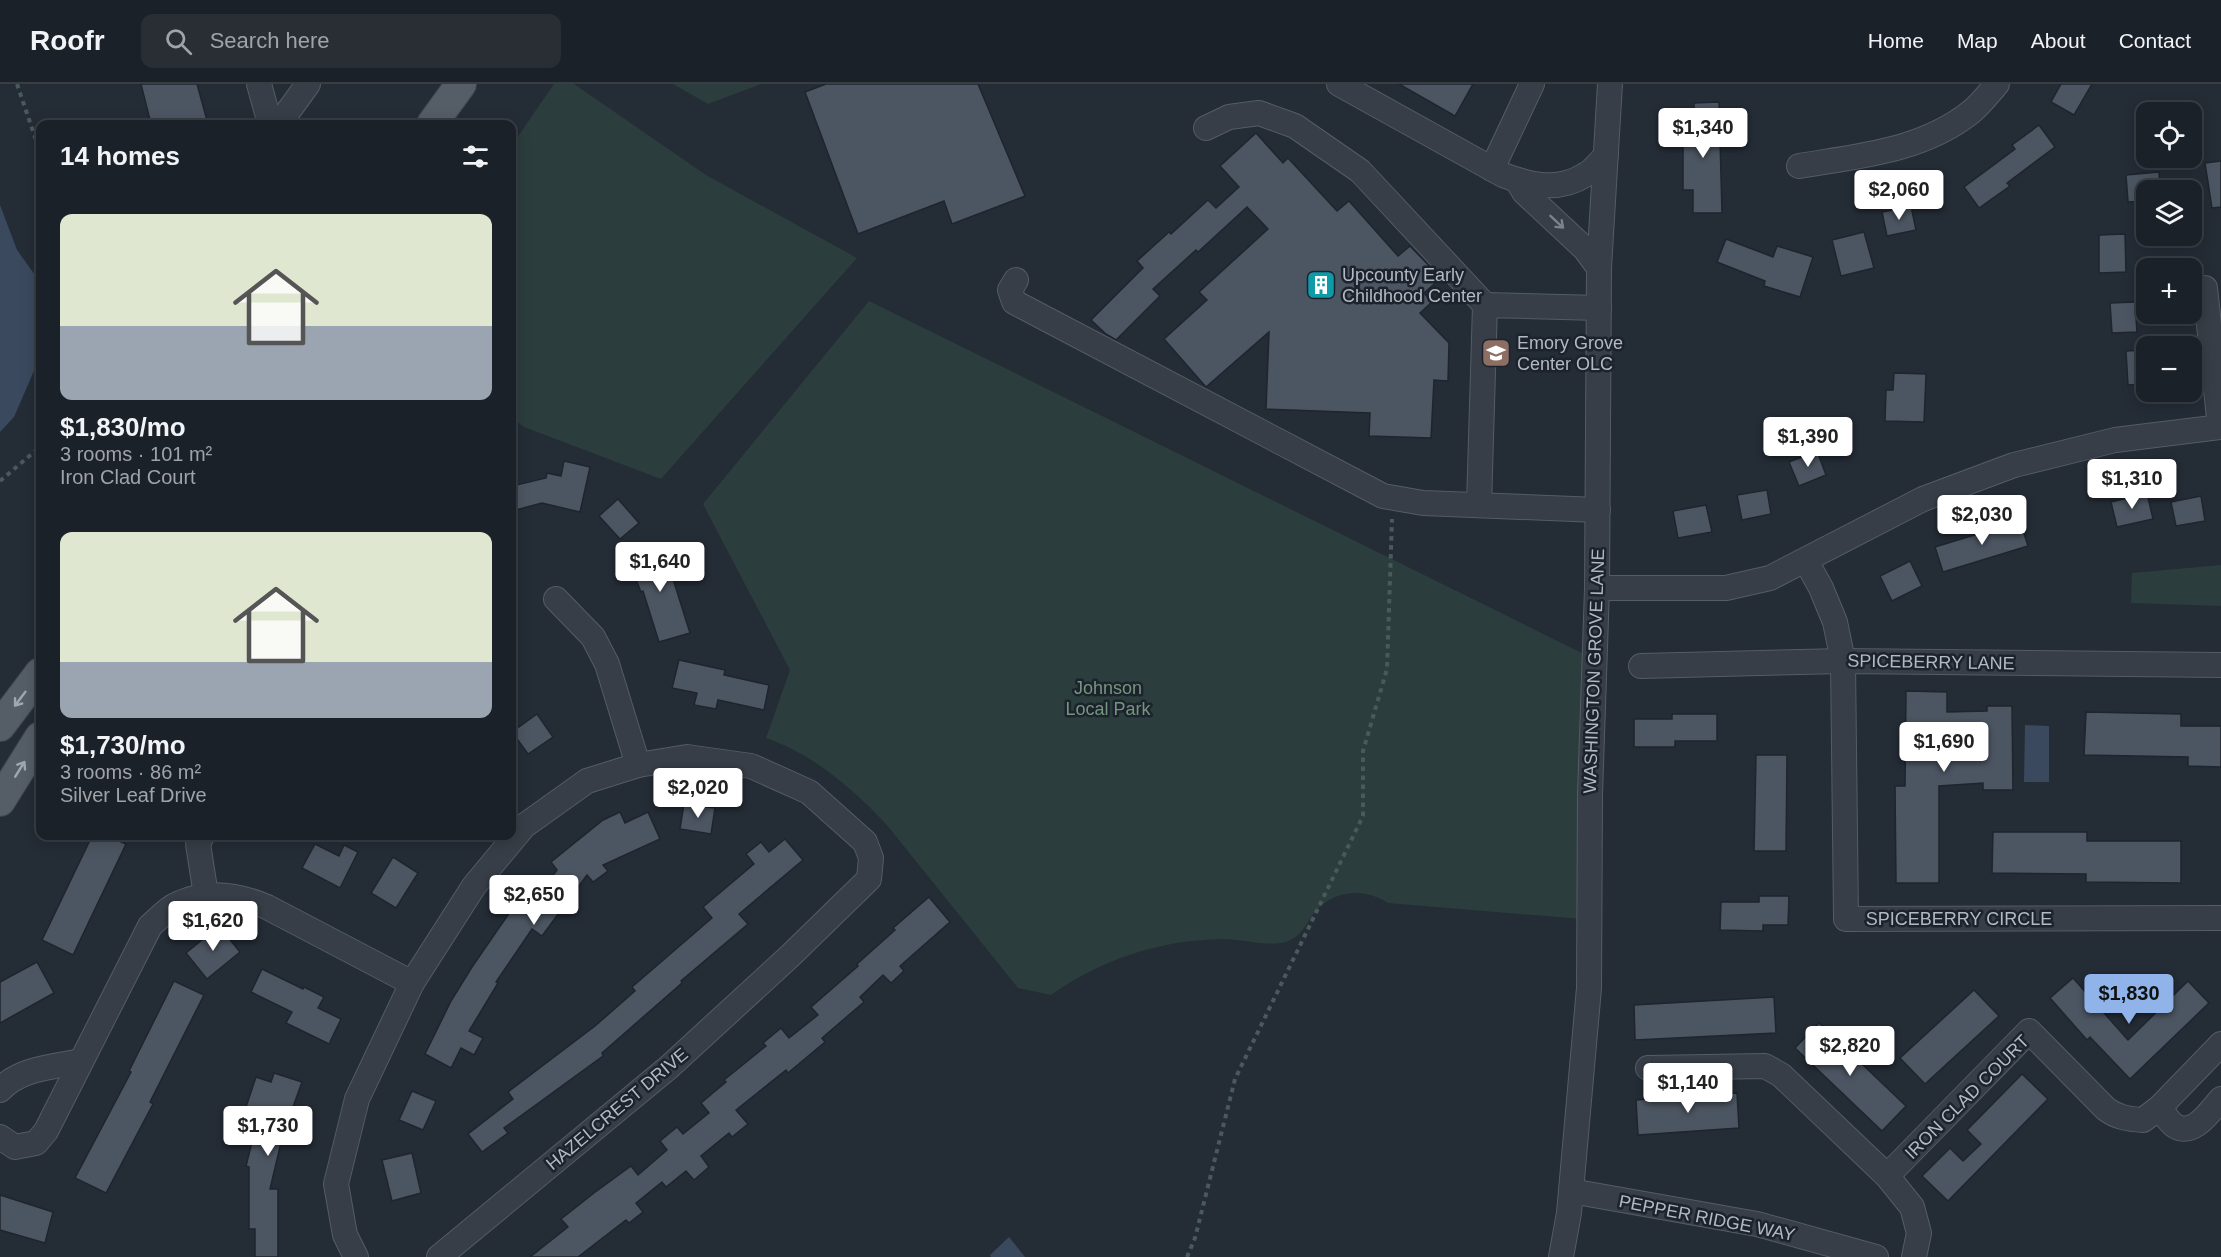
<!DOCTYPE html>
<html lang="en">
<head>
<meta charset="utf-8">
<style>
  :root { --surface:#1b2128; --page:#282e34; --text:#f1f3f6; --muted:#a0a3a8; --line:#393e45; --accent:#90b3ea }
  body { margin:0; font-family:Helvetica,sans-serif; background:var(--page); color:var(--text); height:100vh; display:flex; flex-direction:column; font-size:22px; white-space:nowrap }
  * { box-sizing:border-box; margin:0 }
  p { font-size:20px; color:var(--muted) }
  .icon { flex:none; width:33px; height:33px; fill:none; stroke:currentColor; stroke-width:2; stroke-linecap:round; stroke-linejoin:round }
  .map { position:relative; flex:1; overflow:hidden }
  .panel { position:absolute; left:36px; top:36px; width:480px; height:720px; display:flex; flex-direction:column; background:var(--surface); border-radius:12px; box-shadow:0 3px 15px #0003,0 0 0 2px var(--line) }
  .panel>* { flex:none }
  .tools { position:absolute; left:2136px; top:18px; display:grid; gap:12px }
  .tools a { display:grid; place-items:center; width:66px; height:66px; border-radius:12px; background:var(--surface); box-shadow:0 3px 15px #0003,0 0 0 2px var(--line); font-size:30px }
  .price { position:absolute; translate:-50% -51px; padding:0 14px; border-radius:6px; background:#fff; color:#222; font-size:20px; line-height:39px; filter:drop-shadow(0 2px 3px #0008) }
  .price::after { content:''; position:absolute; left:50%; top:36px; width:18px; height:14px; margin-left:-9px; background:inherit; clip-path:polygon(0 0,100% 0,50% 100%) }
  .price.on { background:var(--accent); color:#111 }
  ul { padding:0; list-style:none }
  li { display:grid; align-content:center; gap:12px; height:318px; padding:0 24px }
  li span { display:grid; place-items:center; height:186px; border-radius:12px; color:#555 }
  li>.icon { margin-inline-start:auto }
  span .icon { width:108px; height:108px; fill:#fffc; stroke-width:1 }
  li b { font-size:26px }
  h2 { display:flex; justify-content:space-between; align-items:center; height:72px; padding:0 24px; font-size:26px }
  header { display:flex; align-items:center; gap:36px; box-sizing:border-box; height:84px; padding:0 30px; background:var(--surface); border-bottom:2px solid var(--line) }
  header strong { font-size:28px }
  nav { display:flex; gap:33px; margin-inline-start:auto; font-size:21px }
  .search { width:420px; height:54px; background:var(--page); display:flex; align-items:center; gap:15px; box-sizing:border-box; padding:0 21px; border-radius:12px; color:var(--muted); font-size:22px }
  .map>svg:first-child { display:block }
  .green { fill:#2c3d3d }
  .water { fill:#3b495e }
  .building { fill:#4c5662; stroke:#1e252e; stroke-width:1.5 }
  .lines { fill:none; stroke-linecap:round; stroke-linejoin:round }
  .minor-casing { stroke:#555c65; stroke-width:26 }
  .major-casing { stroke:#404750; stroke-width:32 }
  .path { stroke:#4a5a5c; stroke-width:4; stroke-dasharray:4.5 4.5; stroke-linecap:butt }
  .minor { stroke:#373e47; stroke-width:24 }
  .major { stroke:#555d67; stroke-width:30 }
  .oneway { stroke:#7b828b }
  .oneway2 { stroke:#9fa7b1 }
  .labels { text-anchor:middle; stroke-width:5; stroke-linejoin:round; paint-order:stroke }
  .poi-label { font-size:18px; fill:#b2b9c3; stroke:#1c232c; text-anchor:start }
  .street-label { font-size:18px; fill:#b2b9c3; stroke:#1c232c }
  .park-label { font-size:18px; fill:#73967c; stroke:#1c232c }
</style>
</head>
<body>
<header>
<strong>Roofr</strong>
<div class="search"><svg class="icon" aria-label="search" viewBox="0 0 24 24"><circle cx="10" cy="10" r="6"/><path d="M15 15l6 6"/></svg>Search here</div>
<nav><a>Home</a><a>Map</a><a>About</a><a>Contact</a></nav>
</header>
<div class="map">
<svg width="2221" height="1173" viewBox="0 0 2221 1173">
  <rect width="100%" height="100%" fill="#242c36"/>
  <g class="green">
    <path d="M554,0H574L706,91L857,174L661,395L524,343L512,334V61Z"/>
    <path d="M673,0H761L708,20Z"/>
    <path d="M869,217L1584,570L1582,835L1388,819C1364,803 1333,806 1314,829C1306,840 1301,853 1286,858C1269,863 1242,855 1223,855C1160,856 1102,875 1051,911L1018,904L886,740C853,705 813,670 766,654L790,586L703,420Z"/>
    <path d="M2221,481V522L2131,519L2132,489Z"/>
  </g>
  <g class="water">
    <path d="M0,121L17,166L40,198V273L14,333L0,348Z"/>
    <path d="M2025,641L2049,642V698H2024Z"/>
    <path d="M1009,1153L1025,1173H991L990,1171Z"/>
  </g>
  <g class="building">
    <path d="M141,0H197L208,40H151Z"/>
    <path d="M826,0H978L1025,112L952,140L944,117L858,150L805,8Z"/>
    <path d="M1399,0H1473L1455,32Z"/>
    <path d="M2061,0H2092L2074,31L2051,18Z"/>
    <path d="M1719,18L1722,129H1693V106H1683V39L1694,38V19Z"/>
    <path d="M2039,41L2055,63L2007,99L2010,102L1979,124L1964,103L2015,65L2012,61Z"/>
    <path d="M1256,49L1283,79L1288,74L1337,127L1349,117L1398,172L1410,162L1441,194L1424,209L1432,218L1420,229L1449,259L1448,297L1434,296L1431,354L1369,352L1370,329L1266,325L1269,248L1206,303L1164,255L1207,216L1199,208L1268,145L1247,123L1198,168L1196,166L1153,205L1160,212L1116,256L1106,250L1091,236L1143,184L1137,177L1169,148L1171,150L1208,116L1216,124L1239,103L1220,82Z"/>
    <path d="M2221,77V123L2212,124L2205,79Z"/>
    <path d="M2159,88L2160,106H2146V117L2128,118L2126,91Z"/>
    <path d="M1911,122L1916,146L1887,152L1882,128Z"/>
    <path d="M1864,148L1874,184L1841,192L1832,156Z"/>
    <path d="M2125,150L2126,188L2099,189V151Z"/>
    <path d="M1726,155L1773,173L1777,162L1813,173L1800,213L1764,202L1765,197L1717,178Z"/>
    <path d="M2135,218L2137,248L2112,249L2110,219Z"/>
    <path d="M2146,266V300L2128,301L2126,267Z"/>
    <path d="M1894,289L1926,290L1924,338L1885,337L1886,306H1893Z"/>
    <path d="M1817,367L1826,391L1799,402L1789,378Z"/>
    <path d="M564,377L590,383L580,428L542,419L512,427V402L546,394L547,389L561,392Z"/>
    <path d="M1767,406L1771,430L1742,436L1737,411Z"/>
    <path d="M2147,409L2153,435L2117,443L2111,418Z"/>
    <path d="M2201,412L2205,437L2176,442L2171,418Z"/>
    <path d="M618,415L639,439L620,455L599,432Z"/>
    <path d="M1706,421L1712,448L1678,454L1673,427Z"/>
    <path d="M2020,437L2028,462L1943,488L1935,463Z"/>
    <path d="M664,461L677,493L673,495L690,549L659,558L643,507L641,508L628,476Z"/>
    <path d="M1910,477L1922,502L1892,517L1880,492Z"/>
    <path d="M679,576L725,586L724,591L769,601L764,626L718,616L716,625L694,621L697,609L672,604Z"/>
    <path d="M1906,607L1947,608V628L1987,627V622H2012L2013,706H1983V699L1939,702V799H1896L1895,702H1905Z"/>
    <path d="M2086,628L2181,630V642H2221V683L2188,682V673L2084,671Z"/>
    <path d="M537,630L553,653L528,670L512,648Z"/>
    <path d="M1672,630H1717V657H1675V663H1634V635H1672Z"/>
    <path d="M1756,671H1787L1786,767H1754Z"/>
    <path d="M684,720L715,724L711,750L680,745Z"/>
    <path d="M620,728L625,739L648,728L660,755L603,781L608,787L593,798L587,791L542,852L532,845L496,898L498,899L469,947L483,954L474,971L461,964L451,984L425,970L451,917L472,883L523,809L534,817L557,786L551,778L603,736Z"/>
    <path d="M1993,748H2087V757H2181V799L2086,798V790L1992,789Z"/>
    <path d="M92,752H108L126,760L73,871L42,856Z"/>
    <path d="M785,755L803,776L739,830L748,840L681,897L682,899L602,969L603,972L504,1044L508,1049L482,1068L468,1050L513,1015L508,1008L595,942L635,907L632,903L712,834L703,823L754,780L746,770L761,758L769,768Z"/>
    <path d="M315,760L339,772L344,761L358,768L340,804L302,784Z"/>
    <path d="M393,773L418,789L396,824L371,809Z"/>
    <path d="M1759,812H1789L1788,841H1763V847L1720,846L1721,818H1759Z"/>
    <path d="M929,813L950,838L900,882L904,887L891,899L883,891L860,913L864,918L822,954L825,958L788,989L786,986L736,1026L748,1040L732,1053L729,1049L701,1072L709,1083L694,1096L686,1087L666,1103L662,1098L636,1119L643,1128L629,1139L626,1136L578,1173H530L568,1143L561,1135L594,1109L631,1082L638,1091L667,1066L660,1057L677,1043L683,1050L709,1029L701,1019L726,998L724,996L766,962L763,959L781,944L789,954L818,931L811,923L858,882L857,880L895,846L893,844Z"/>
    <path d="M219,842L240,868L207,895L186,869Z"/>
    <path d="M37,878L54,909L0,939V898Z"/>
    <path d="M262,885L303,905L304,903L324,913L318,924L341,935L329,960L286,939L292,928L251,908Z"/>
    <path d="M2073,894L2128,956L2188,897L2209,919L2130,995L2090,953L2087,956L2050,914Z"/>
    <path d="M174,897L204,911L150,1018L153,1020L106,1109L75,1094L131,988L129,987Z"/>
    <path d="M1974,906L1999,932L1925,1000L1900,974Z"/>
    <path d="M1774,913L1776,949L1635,956L1634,921Z"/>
    <path d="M1819,939L1906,1022L1882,1047L1795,964Z"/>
    <path d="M274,989L302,998L289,1034L287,1033L270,1105H278V1173H255V1145H249V1083L246,1082L259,1030L245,1026L256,993L271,998Z"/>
    <path d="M2022,990L2048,1015L1948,1117L1922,1092L1950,1064L1963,1077L1981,1060L1967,1046Z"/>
    <path d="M412,1007L436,1017L423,1046L399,1036Z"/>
    <path d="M1737,1009L1739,1044L1638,1051L1636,1016Z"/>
    <path d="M412,1069L421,1109L392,1117L382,1076Z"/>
    <path d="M0,1111L53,1128L45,1159L0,1146Z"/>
  </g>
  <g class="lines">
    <g class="minor-casing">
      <g id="minor">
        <path d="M259,0L270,40"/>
        <path d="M1339,0L1503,91C1530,101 1558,108 1585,91C1593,87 1600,78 1606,71"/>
        <path d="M279,40L308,0"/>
        <path d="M1206,44L1229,33L1259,29L1295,42L1360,87L1485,221"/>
        <path d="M1799,82C1859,72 1922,67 1971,28C1981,20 1989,9 1997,0"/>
        <path d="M1492,85L1532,0"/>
        <path d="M1517,96L1524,108L1585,165L1599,184"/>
        <path d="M1016,196L1010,206L1014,218L1383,412L1423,419L1598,426"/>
        <path d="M2205,204L2220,343"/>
        <path d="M1479,421L1485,221L1599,224"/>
        <path d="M1806,477L1821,504L1835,538L1843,577L1846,835L2221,834"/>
        <path d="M1597,504H1726L1770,494L1923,415L2014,381L2115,356L2221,343"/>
        <path d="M556,515L593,553L607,580L638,681"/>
        <path d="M1641,582L1843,577L2221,581"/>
        <path d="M202,752L198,760L206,811"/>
        <path d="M1648,984L1765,982L1781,991L1887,1092L1912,1123L1919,1149L1914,1173"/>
        <path d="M0,1006C20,984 54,983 81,977"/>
        <path d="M2159,1024C2164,1029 2169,1038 2175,1042C2194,1053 2210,1027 2221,1015"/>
        <path d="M0,1053L15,1063L36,1059L46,1047L150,842C159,834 169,823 180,819C208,806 239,811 267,823L412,899"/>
        <path d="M1887,1092L2029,947L2106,1025C2118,1034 2129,1035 2143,1036L2159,1024L2221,960"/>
        <path d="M1571,1107L1757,1140L1876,1173"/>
        <path d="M356,1173L345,1151L336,1100L357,1015L412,899L474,802L524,742L587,697L638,681L687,673L751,682L809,708L865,758L871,774L869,795L791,871L669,983L439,1173"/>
        <path d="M1561,1173L1569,1129L1589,904L1590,711L1597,504L1599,184L1610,0"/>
      </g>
    </g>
    <g class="major-casing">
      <g id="major">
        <path d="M432,40L461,0"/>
        <path d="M0,642L40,589"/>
        <path d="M0,717L40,653"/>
      </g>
    </g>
    <g class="path">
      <path d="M17,0L40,68"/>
      <path d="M0,397L40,363"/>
      <path d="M1187,1173L1195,1154L1235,995L1363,732V667L1387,585L1392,435"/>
    </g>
    <use href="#minor" class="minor"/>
    <use href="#major" class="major"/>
  </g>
  <defs><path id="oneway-shaft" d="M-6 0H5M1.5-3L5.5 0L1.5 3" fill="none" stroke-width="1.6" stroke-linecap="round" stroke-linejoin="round" transform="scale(1.5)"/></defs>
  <use class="oneway" href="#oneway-shaft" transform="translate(1557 138) rotate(43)"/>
  <g class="oneway2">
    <use href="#oneway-shaft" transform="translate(20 615) rotate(127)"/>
    <use href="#oneway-shaft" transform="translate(20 685) rotate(-58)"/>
  </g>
  <defs>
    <g id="building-square" transform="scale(1.5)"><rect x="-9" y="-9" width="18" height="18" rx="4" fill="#0f9aa8" stroke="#1c232c"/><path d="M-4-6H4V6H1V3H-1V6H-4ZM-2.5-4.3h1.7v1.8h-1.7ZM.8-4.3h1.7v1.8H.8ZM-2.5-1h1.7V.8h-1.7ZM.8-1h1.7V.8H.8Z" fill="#fff"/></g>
    <g id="school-square" transform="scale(1.5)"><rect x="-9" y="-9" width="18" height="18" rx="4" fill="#8d6e63" stroke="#1c232c"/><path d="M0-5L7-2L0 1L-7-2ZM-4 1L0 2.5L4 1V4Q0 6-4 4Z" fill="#fff"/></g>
  </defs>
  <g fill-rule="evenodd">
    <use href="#building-square" x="1321" y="201"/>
    <use href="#school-square" x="1496" y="269"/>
  </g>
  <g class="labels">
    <g class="poi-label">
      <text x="1342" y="197">Upcounty Early<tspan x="1342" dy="21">Childhood Center</tspan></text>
      <text x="1517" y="265">Emory Grove<tspan x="1517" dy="21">Center OLC</tspan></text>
    </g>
    <g class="street-label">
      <text transform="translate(1931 578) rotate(1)" y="6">SPICEBERRY LANE</text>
      <text transform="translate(1594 587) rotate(-88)" y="6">WASHINGTON GROVE LANE</text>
      <text x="1959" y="841">SPICEBERRY CIRCLE</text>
      <text transform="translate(1967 1013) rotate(-45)" y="6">IRON CLAD COURT</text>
      <text transform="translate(617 1025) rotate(-40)" y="6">HAZELCREST DRIVE</text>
      <text transform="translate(1707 1134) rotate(11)" y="6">PEPPER RIDGE WAY</text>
    </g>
    <g class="park-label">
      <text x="1108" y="610">Johnson<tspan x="1108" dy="21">Local Park</tspan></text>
    </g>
  </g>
</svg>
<div class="tools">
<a><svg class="icon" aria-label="locate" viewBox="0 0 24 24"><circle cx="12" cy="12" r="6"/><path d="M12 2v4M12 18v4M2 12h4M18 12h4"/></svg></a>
<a><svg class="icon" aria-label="layers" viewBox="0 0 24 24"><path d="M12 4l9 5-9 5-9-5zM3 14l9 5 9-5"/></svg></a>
<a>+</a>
<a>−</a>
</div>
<b class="price" style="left:1703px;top:75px">$1,340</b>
<b class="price" style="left:1899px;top:137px">$2,060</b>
<b class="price" style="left:1808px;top:384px">$1,390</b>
<b class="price" style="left:2132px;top:426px">$1,310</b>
<b class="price" style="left:1982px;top:462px">$2,030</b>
<b class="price" style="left:660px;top:509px">$1,640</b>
<b class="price" style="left:1944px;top:689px">$1,690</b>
<b class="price" style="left:698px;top:735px">$2,020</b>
<b class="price" style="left:534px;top:842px">$2,650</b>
<b class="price" style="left:213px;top:868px">$1,620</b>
<b class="price on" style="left:2129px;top:941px">$1,830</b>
<b class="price" style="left:1850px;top:993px">$2,820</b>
<b class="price" style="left:1688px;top:1030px">$1,140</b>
<b class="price" style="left:268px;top:1073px">$1,730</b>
<section class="panel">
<h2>14 homes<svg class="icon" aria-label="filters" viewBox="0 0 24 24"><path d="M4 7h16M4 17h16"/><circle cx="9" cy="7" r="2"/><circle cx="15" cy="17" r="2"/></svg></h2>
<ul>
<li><span style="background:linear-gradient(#dfe7d0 60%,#9aa5b1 0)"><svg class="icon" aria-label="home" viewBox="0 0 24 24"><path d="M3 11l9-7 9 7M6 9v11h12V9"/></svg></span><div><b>$1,830/mo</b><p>3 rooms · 101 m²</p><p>Iron Clad Court</p></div></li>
<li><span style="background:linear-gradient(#dfe7d0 70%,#9aa5b1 0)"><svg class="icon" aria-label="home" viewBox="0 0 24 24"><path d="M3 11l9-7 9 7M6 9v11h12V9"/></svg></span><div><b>$1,730/mo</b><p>3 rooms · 86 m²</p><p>Silver Leaf Drive</p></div></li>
</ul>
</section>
</div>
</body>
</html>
